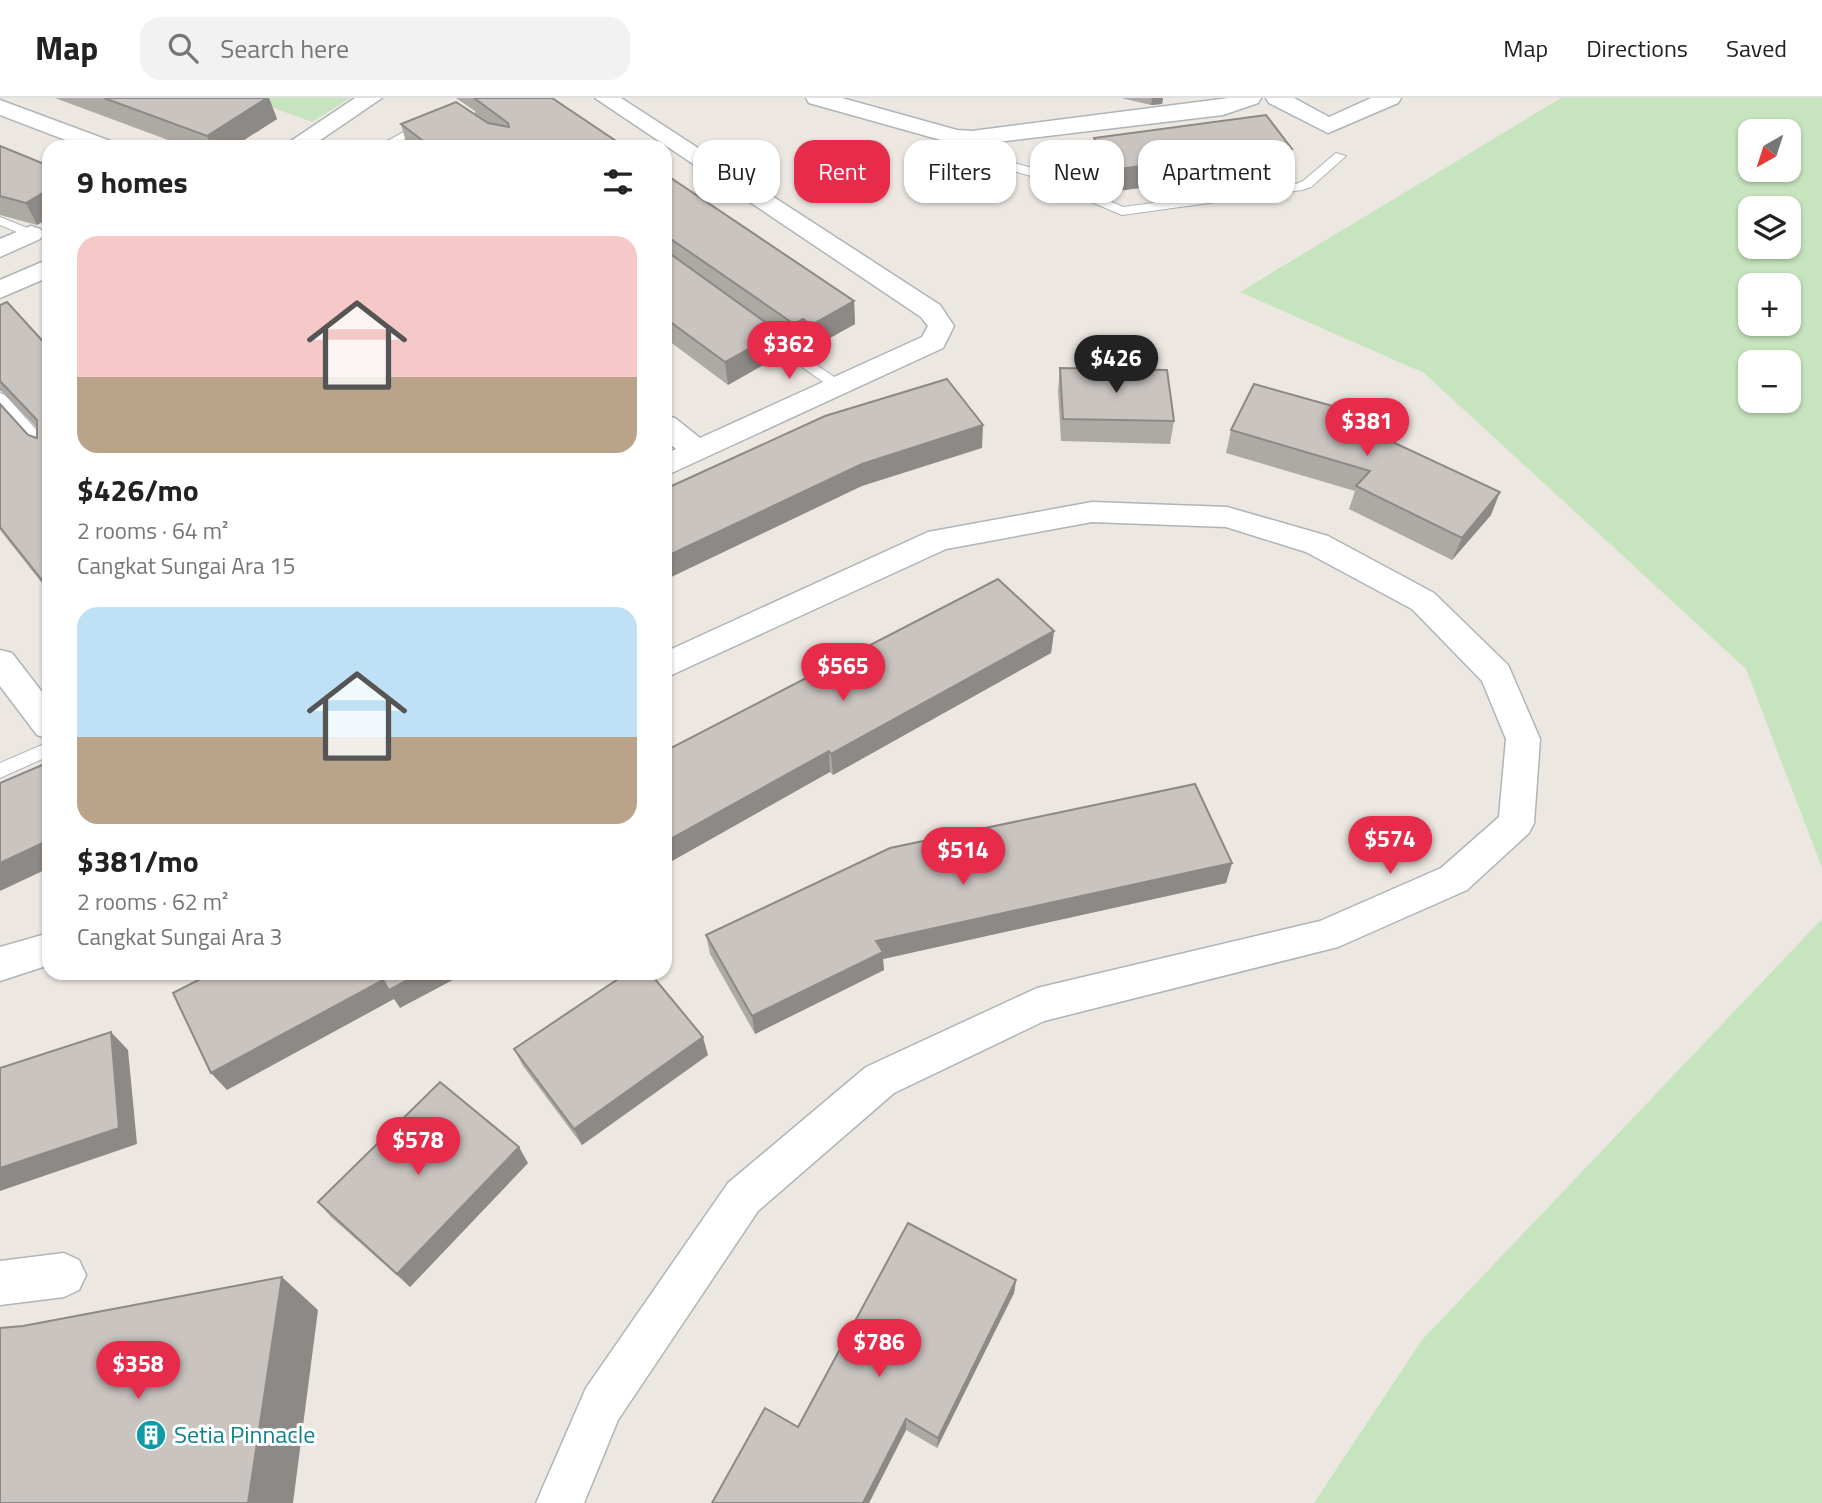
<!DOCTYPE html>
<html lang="en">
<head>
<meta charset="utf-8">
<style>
  :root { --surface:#fff; --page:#f2f2f2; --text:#222; --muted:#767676; --line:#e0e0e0; --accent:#e72c4b }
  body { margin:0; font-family:"Titillium Web",sans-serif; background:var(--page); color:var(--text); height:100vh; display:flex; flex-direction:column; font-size:26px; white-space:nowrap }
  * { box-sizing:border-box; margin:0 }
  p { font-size:23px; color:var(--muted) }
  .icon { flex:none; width:38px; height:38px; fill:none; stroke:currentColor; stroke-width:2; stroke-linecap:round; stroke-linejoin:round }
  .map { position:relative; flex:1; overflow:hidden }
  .drawer { position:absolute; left:42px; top:42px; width:630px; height:840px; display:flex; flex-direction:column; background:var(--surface); border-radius:21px; box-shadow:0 2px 5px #0004 }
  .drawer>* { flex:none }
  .banner { position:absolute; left:693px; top:42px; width:665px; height:63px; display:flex; gap:14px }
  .needle { width:46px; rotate:219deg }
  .controls { position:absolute; left:1738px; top:21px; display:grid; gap:14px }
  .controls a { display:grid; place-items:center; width:63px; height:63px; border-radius:14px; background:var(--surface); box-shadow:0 2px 5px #0004; font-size:35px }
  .price { position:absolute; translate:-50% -60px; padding:0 16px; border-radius:24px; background:var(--accent); color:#fff; font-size:23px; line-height:46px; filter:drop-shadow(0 2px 4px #0008) }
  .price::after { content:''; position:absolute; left:50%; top:42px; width:21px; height:16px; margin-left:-10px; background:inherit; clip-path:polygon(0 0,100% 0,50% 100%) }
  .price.selected { background:#222; color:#fff }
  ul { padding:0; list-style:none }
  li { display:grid; align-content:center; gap:14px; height:371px; padding:0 35px }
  li span { display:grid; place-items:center; height:217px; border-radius:21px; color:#555 }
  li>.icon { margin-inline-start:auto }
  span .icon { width:126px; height:126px; fill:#fffc; stroke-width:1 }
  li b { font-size:30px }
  h2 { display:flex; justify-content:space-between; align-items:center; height:84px; padding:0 35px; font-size:30px }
  .tag { padding:0 24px; border-radius:21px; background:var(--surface); box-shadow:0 2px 5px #0004; font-size:24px; line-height:63px }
  .tag.selected { background:var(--accent); color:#fff }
  header { display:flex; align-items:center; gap:42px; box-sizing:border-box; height:98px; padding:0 35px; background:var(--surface); border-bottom:2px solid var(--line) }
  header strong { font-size:33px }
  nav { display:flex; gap:38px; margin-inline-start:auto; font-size:24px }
  .search { width:490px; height:63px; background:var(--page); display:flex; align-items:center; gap:18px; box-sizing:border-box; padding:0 24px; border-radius:21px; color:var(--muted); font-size:26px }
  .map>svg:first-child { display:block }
  .green { fill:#c6e4bd; fill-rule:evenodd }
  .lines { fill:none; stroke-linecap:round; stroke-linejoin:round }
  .lane-casing { stroke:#afb4b7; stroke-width:2 }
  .street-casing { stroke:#afb4b7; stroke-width:3 }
  .lane { fill:#fff; fill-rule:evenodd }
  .street { fill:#fff; fill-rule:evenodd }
  .wall { fill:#ada9a5 }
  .shaded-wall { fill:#8d8986 }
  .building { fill:#c9c4c0; stroke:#8d8986; stroke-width:2 }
  .labels { text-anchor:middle; stroke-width:6; stroke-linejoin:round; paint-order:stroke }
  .near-culture-label { font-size:24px; fill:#0d838f; stroke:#fff; text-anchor:start }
</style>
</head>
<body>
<header>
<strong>Map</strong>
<div class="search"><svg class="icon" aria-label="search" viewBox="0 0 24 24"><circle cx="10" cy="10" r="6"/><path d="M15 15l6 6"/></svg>Search here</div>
<nav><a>Map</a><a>Directions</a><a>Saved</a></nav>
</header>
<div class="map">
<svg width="1822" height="1405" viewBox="0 0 1822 1405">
  <rect width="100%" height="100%" fill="#ece7e1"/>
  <g class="green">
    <path d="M247,0H350L312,24Z"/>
    <path d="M1561,0H1822V770L1746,571L1424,275L1240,194ZM1750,33H1788V72H1750ZM1750,110H1788V149H1750ZM1788,187V226H1750V187ZM1750,264H1788V303H1750Z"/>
    <path d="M1822,821V1405H1314L1422,1242Z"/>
  </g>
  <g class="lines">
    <g class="lane-casing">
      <g id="lane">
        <path d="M424,23L430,26L428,28L391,49H376Z"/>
        <path d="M952,37H960L982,56L1036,71L1123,109L1296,86L1303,83L1336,55L1346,58L1311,89L1302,92L1122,117L1028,77L974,62L952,41Z"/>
        <path d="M0,119L35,133L37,136L31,140L0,127Z"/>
        <path d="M761,229L843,285V291H833L756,236L754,233Z"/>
        <path d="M0,295L5,297L49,346V360L44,358L0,309Z"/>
        <path d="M49,644V658L0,680V665Z"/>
      </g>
    </g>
    <g class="street-casing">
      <g id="street">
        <path d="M355,0H382L310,49H282Z"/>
        <path d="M595,0H621L940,207L954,228L943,250L665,378V356L676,351L665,342V318L675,320L700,340L922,239L928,228L921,219Z"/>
        <path d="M806,0H842L957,32L972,33L1229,0H1261L1258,5L1223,17L972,47L948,44L809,5Z"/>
        <path d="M1266,0H1294L1329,19L1371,0H1401L1398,5L1328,35L1269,5Z"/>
        <path d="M0,2L113,44L117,49H84L0,17Z"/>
        <path d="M31,128L40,131L44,136L40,141L0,159V141Z"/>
        <path d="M49,161V179L0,200V182Z"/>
        <path d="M1092,404L1227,409L1328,438L1434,495L1508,567L1512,576L1540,641L1534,725L1529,735L1467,792L1338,849L1044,923L894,995L758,1113L618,1322L584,1405H536L586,1290L728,1085L866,969L1037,890L1320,823L1441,770L1499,719L1506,641L1482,583L1412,511L1306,454L1226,429L1092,424L946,451L665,580V554L928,434Z"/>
        <path d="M0,552L12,555L49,603V641L37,637L0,588Z"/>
        <path d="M49,835V867L0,883V849Z"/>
        <path d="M64,1155L79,1162L86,1177L79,1192L64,1199L0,1207V1163Z"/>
      </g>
    </g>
    <use href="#lane" class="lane"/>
    <use href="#street" class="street"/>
  </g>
  <g class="wall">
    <path d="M55,0H269L277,21L233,49H187Z"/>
    <path d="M456,0H552L625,49L407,48L401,26L475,17V13Z"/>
    <path d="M1121,0H1163L1162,6L1151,7Z"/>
    <path d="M1266,17L1287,74L1209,85L1206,81L1110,94L1091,62L1094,40Z"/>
    <path d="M0,48L49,68V120L37,127L0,117Z"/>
    <path d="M665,76L854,203L855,226L812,250L804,244L796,249L780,237L781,257L728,287L665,240Z"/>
    <path d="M0,207L49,250V494L0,432V306L28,337L37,340V330L1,293H0Z"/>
    <path d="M1060,270L1174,323L1170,346L1061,343L1058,293Z"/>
    <path d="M1358,327L1491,417L1452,462L1349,411L1355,393L1226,355L1231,332Z"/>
    <path d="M1054,533L1051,555L833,677L830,674L665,653Z"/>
    <path d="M1232,765L1226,785L883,861L884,872L755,936L710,856L706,837Z"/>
    <path d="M514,951L708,957L582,1047L523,968Z"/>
    <path d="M528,1065L410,1189L331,1119L318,1104Z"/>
    <path d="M1016,1182L1014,1195L937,1350L906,1332L869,1405H712L798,1329Z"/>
  </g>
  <g class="shaded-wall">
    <path d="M267,0H269L277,21L233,49H212L207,38Z"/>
    <path d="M1152,0H1163L1162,6L1151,7Z"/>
    <path d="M1292,51L1287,74L1209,85L1213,63Z"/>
    <path d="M1209,58L1206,81L1110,94L1113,72Z"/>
    <path d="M49,91V120L37,127L26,105Z"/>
    <path d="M854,203L855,226L812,250L811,227Z"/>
    <path d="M803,221L804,244L796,249L794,226Z"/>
    <path d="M779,234L781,257L728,287L725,264Z"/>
    <path d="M983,327L982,350L862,388L665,482V459L862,366Z"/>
    <path d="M1500,394L1491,417L1452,462L1462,440Z"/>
    <path d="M1054,533L1051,555L833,677L831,656Z"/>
    <path d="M829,653L830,674L665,767V744Z"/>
    <path d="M49,742V770L0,793V765Z"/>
    <path d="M1232,765L1226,785L883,861L884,872L755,936L752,918L876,843Z"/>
    <path d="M421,875H466L400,910L394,901L227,992L211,975L383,882Z"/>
    <path d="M111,934L128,952L137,1046L0,1093V1070Z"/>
    <path d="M703,939L708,957L582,1047L574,1031Z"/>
    <path d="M519,1049L528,1065L410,1189L397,1176Z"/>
    <path d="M282,1179L318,1212L293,1405H248Z"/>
    <path d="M1016,1182L1014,1195L937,1350L938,1340Z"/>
    <path d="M906,1321V1332L869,1405H863Z"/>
  </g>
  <g class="building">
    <path d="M104,0H267L207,38Z"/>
    <path d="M474,0H552L625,49H431L401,26L456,4L488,25L509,29L508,25Z"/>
    <path d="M1266,17L1292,51L1213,63L1209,58L1113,72L1094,40Z"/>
    <path d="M0,48L49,68V91L26,105L0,98Z"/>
    <path d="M665,76L854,203L811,227L803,221L794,226L665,137Z"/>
    <path d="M665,152L779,234L725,264L665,220Z"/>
    <path d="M7,204L49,250V491L0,429V306L28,337L37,340V322L0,283V207Z"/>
    <path d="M1060,270L1167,272L1174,323L1063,321Z"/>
    <path d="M947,281L983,327L862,366L665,459V391L825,318Z"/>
    <path d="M1254,286L1361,316L1356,327L1500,394L1462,440L1356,388L1370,373L1231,332Z"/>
    <path d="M998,481L1054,533L831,656L829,653L665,744V653Z"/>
    <path d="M49,664V742L0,765V685Z"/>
    <path d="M1195,686L1232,765L876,843L883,854L752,918L706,837L890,750Z"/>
    <path d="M212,875H421L389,892L383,882L211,975L173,895Z"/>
    <path d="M627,875H650L703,939L574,1031L514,951Z"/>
    <path d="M111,934L119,1030L0,1070V970Z"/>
    <path d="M440,984L519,1049L397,1176L318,1104Z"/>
    <path d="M908,1125L1016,1182L938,1340L906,1321L863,1405H712L765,1310L798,1329Z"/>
    <path d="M282,1179L248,1405H0V1230L23,1228Z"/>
  </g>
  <defs>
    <g id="building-disc" transform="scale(1.575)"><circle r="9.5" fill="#0f9aa8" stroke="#fff"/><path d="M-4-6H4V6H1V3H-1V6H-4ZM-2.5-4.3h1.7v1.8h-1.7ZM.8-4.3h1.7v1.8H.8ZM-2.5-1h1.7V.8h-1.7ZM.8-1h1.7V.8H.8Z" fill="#fff"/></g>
  </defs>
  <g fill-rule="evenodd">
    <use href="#building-disc" x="151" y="1337"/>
  </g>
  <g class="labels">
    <g class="near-culture-label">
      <text x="174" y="1345">Setia Pinnacle</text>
    </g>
  </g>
</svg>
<div class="controls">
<a><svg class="needle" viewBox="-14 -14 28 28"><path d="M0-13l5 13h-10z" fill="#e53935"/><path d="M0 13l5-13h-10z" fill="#767676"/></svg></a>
<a><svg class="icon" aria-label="layers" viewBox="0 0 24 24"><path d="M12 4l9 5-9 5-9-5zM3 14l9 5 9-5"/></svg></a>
<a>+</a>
<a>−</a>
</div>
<b class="price" style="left:789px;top:283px">$362</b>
<b class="price selected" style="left:1116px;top:297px">$426</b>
<b class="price" style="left:1367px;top:360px">$381</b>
<b class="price" style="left:843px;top:605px">$565</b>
<b class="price" style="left:1390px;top:778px">$574</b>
<b class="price" style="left:963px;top:789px">$514</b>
<b class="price" style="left:418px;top:1079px">$578</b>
<b class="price" style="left:879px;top:1281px">$786</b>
<b class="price" style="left:138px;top:1303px">$358</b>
<div class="banner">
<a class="tag">Buy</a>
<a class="tag selected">Rent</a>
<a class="tag">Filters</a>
<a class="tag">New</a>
<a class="tag">Apartment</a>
</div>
<section class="drawer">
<h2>9 homes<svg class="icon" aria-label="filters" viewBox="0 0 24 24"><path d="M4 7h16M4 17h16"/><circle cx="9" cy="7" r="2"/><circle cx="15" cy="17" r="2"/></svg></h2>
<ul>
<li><span style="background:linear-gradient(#f6c9c9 65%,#b9a48a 0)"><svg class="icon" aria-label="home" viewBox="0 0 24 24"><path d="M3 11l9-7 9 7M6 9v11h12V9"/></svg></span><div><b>$426/mo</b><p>2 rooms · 64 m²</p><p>Cangkat Sungai Ara 15</p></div></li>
<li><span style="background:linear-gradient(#bfe0f5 60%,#b9a48a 0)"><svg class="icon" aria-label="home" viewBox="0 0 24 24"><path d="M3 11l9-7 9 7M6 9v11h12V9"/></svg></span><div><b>$381/mo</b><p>2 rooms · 62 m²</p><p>Cangkat Sungai Ara 3</p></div></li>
</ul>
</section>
</div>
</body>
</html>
